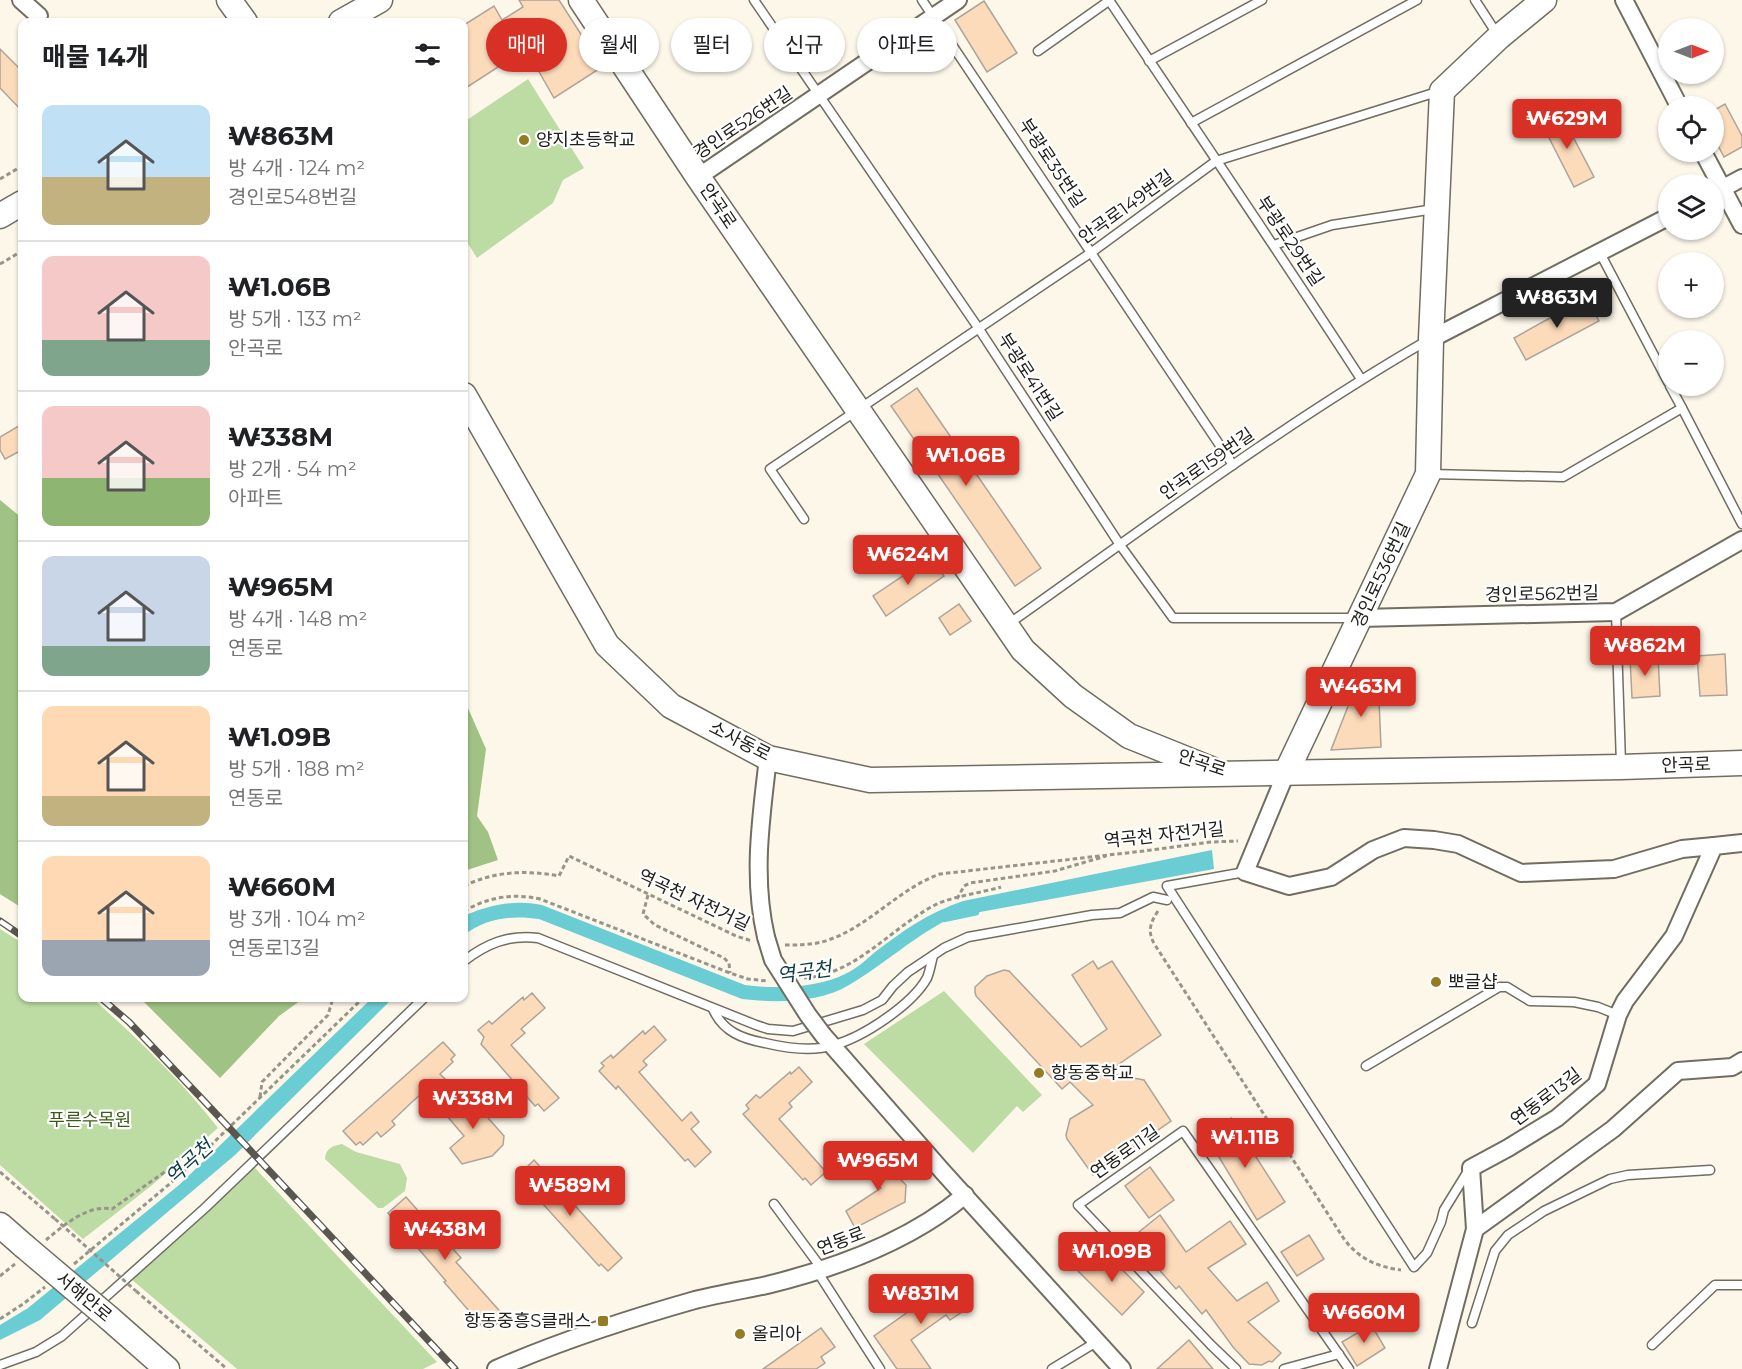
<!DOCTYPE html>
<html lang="ko">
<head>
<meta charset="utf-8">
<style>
  :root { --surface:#fff; --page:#f2f2f2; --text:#202124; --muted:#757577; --line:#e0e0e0; --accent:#d93025 }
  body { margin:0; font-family:Montserrat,"Noto Sans KR",sans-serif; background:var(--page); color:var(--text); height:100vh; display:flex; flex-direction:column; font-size:22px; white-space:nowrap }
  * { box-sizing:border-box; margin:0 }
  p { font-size:20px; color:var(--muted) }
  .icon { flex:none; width:33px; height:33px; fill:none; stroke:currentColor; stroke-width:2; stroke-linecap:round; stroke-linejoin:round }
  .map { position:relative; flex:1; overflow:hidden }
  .sheet { position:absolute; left:18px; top:18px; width:450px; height:984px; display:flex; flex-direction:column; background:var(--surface); border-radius:12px; box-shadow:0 2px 4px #0004 }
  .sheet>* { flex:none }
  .banner { position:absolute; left:486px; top:18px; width:570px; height:54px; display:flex; gap:12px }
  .needle { width:39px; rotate:90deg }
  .controls { position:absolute; left:1658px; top:18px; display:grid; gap:12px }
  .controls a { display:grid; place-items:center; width:66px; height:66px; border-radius:50%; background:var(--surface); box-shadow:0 2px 4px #0004; font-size:30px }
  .price { position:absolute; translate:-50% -51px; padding:0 14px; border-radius:6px; background:var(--accent); color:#fff; font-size:20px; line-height:39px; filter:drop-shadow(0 2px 3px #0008) }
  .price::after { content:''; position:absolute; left:50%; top:36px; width:18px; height:14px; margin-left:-9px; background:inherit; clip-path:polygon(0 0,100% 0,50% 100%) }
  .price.on { background:#222; color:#fff }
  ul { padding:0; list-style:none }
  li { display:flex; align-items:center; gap:18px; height:150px; padding:0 24px }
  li+li { border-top:2px solid var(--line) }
  li span { display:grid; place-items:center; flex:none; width:168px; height:120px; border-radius:12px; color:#555 }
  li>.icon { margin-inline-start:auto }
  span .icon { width:72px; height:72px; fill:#fffc; stroke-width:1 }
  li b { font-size:26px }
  h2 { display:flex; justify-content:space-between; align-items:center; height:72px; padding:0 24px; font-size:26px }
  .pill { padding:0 21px; border-radius:27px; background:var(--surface); box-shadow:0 2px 4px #0004; font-size:21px; line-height:54px }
  .pill.on { background:var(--accent); color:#fff }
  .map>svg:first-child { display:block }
  .green { fill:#bddca4 }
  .forest { fill:#a0c284 }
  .water { fill:#6bcdd4 }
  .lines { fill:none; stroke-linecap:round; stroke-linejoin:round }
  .stream { stroke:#6bcdd4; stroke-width:4.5 }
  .building { fill:#fcdbbb; stroke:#ada399; stroke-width:1.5 }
  .lane-casing { stroke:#716d61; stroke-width:11 }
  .street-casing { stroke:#716d61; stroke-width:20 }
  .secondary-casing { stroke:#716d61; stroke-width:27 }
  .path { stroke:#97948a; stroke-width:3; stroke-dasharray:4.5 3; stroke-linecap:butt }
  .lane { stroke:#fff; stroke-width:8 }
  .street { stroke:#fff; stroke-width:16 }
  .secondary { stroke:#fff; stroke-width:24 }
  .rail-casing { stroke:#59574f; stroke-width:7 }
  .rail { stroke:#fff; stroke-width:4.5; stroke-dasharray:14; stroke-linecap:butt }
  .street-bridge-casing { stroke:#716d61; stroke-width:20; stroke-linecap:butt }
  .secondary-bridge-casing { stroke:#716d61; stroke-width:27; stroke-linecap:butt }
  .path-bridge { stroke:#97948a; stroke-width:3; stroke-dasharray:4.5 3; stroke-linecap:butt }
  .street-bridge { stroke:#fff; stroke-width:16 }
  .secondary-bridge { stroke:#fff; stroke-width:24 }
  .poi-dot { fill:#947c23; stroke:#fff; stroke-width:2 }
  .labels { text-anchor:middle; stroke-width:4.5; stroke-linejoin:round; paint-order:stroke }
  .street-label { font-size:18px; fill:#21201b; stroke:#fff }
  .poi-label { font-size:18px; fill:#21201b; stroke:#fff; text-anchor:start }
  .park-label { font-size:18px; fill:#3b5a1a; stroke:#fff }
  .water-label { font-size:20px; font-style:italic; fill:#0e3d40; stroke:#fff }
</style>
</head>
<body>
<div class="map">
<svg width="1742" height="1369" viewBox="0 0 1742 1369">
  <rect width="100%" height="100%" fill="#fcf7e9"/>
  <g class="green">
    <path d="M528,79L584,168L563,180L553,203L477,258L464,237V122Z"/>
    <path d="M0,929L22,943V998H92C137,1038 181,1080 218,1128L151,1186L83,1239L0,1165Z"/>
    <path d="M944,991L1042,1095L1023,1112L1017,1106L973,1153L864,1044Z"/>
    <path d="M342,1144L356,1152L400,1164L407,1178L405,1191L383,1208H378L325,1159C326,1148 332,1146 342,1144Z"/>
    <path d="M252,1159L255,1168L437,1362L423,1369H237L124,1273Z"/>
  </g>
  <g class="forest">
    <path d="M0,500L22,518V908L0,894Z"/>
    <path d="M464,699L486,749L477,816L488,832L498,860L464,871Z"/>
    <path d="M140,998H304L279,1016L220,1078Z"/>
  </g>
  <g class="water">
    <path d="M1212,850L1214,869L953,917C915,935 885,964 849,985C820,1003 774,1003 742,999L539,919C512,915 486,918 464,935V917L466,915C492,904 514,900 542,905L745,985C774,989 819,988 845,974C856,969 866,960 875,952C904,930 928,913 963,901Z"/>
    <path d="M372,998H393L235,1155L40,1320L0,1340V1325L28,1308L179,1185Z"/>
  </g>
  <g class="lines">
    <path class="stream" d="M944,920L977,913"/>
  </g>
  <g class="building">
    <path d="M519,0H559L602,67L554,98L526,49L464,89V25L494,6L502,20L523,7Z"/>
    <path d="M984,1L1017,53L987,72L955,20Z"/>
    <path d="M0,49L22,71V111L0,88Z"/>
    <path d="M1725,104L1742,136V147L1724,157L1713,136V111Z"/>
    <path d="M1560,112L1594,177L1574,187L1541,122Z"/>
    <path d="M1586,298L1599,321L1526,360L1514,338Z"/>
    <path d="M917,388L1041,568L1015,586L891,406Z"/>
    <path d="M22,424V450L5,459L0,450V437Z"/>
    <path d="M931,557L944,576L886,616L873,596Z"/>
    <path d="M959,604L971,621L950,635L939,618Z"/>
    <path d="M1725,654L1727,695L1700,696L1697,656Z"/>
    <path d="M1658,656L1660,696L1632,698L1630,658Z"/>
    <path d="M1378,677L1381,747L1331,750L1359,678Z"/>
    <path d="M1093,961L1098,969L1112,961L1161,1035L1106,1073L1144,1080L1171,1121L1093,1175L1067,1139L1066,1135L1070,1119L1093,1105L1070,1082L1062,1089L976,996L975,992V987L987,976L1004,970L1009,971L1081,1047L1107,1029L1072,975Z"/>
    <path d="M532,993L545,1008L521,1029L525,1033L511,1045L559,1098L544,1111L538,1104L535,1106L481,1044L484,1037L478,1030L489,1021L492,1024L523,997L524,1000Z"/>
    <path d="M654,1026L666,1040L643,1061L647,1065L639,1072L682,1121L691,1112L699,1122L691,1129L711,1152L695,1167L688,1159L685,1161L618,1086L616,1089L599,1071L604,1066L601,1063L611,1055L613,1058L643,1031L645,1034Z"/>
    <path d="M443,1042L455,1055L451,1059L453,1062L440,1074L446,1080L432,1092L428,1088L412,1102L392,1121L395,1125L381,1137L377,1132L363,1145L360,1142L356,1145L343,1131Z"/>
    <path d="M799,1067L812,1082L789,1103L792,1107L779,1119L826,1172L811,1185L805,1178L803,1180L743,1114L749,1109L746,1105L756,1095L760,1098L790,1072L791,1074Z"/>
    <path d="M467,1091L477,1101L475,1103L504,1136L503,1145L492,1156L462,1164L450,1148L464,1136L446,1115L457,1093L460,1096Z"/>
    <path d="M1231,1118L1285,1202L1257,1220L1205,1134Z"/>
    <path d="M872,1150L906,1185L905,1202L855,1228L846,1211L881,1188L859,1162Z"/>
    <path d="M534,1160L622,1258L608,1271L601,1264L599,1266L523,1182L526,1180L520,1174Z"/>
    <path d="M1150,1167L1174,1200L1149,1218L1125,1186Z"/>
    <path d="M406,1197L428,1222L436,1214L447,1227L440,1234L461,1258L456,1262L505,1317L490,1330L485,1323L482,1326L444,1282L446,1281L388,1213Z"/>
    <path d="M1160,1215L1186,1252L1230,1221L1246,1244L1208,1268L1237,1301L1267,1282L1279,1301L1248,1322L1281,1353L1272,1362L1269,1361L1262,1365L1249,1364L1233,1347L1206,1310L1202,1314L1179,1286L1176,1289L1155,1265L1129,1240Z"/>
    <path d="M1309,1235L1324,1259L1297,1276L1281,1252Z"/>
    <path d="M1097,1254L1104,1261L1109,1256L1144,1292L1122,1315L1078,1271Z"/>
    <path d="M959,1276L972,1296L959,1306L962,1312L950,1320L946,1315L911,1340L931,1369H897L874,1336Z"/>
    <path d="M1369,1321L1385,1348L1357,1366L1342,1342L1359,1332L1357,1329Z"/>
    <path d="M821,1328L835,1347L821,1357L825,1363L816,1369H763Z"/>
    <path d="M1189,1340L1213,1369H1157Z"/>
  </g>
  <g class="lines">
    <g class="lane-casing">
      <g id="lane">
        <path d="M754,0L979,329L1120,545L1173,618H1357"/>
        <path d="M922,0L1233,465"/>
        <path d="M1109,0C1193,126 1279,252 1361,379"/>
        <path d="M1475,0L1497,34"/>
        <path d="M1038,51L1110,0"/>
        <path d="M1149,61L1262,0"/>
        <path d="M1191,123L1417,0"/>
        <path d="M1274,245L1332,225L1434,209"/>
        <path d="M1600,253L1668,382"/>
        <path d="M1682,408L1742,524"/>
        <path d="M1430,474L1563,477L1682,408L1670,386"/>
        <path d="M804,519L770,469L1092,252L1216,161L1440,91"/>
        <path d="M1616,612L1621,764"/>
        <path d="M1007,625C1146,527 1281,425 1428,340"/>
        <path d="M1245,872L1167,886L1414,1267L1427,1253L1441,1222L1444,1210L1468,1171"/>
        <path d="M464,961C486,944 509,934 538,938L756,1025L768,1029L793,1031L863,1010L882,1000L893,986L908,972L944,948L968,937L1092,915L1120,913L1153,897L1167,900"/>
        <path d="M713,1009C723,1032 743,1039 765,1043C786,1048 813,1052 834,1045C863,1037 912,1005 927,978C930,971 931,963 933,956"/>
        <path d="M1366,1066L1499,987H1507L1530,1001L1574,1002L1598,1007L1618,1015"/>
        <path d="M774,1204L822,1269"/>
        <path d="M817,1271L880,1369"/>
        <path d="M1472,1323L1495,1251L1508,1235L1544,1211L1610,1179L1628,1175L1710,1170"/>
        <path d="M1652,1345L1715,1285H1742"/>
        <path d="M0,1365L36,1352L62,1336L205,1208L424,998"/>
        <path d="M1052,1369L1098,1341"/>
        <path d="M1236,1369L1211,1345L1078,1205L1183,1131L1349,1369"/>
        <path d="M1284,1369L1339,1354"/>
      </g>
    </g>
    <g class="street-casing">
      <g id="street">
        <path d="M21,0L39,16"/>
        <path d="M1624,0L1679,106"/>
        <path d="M1703,152L1742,225"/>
        <path d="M698,177L958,0"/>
        <path d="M1714,193L1742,178"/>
        <path d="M1431,339L1668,217"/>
        <path d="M1360,618L1616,612L1742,540"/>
        <path d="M1286,773L1245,872L1289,886L1331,877L1373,850L1404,838L1434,840L1458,844L1521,873L1614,869L1682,849L1714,846"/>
        <path d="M766,937C752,877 761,818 768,758"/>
        <path d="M823,1035L943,1172L1122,1369"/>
        <path d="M1475,1229L1613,1129L1678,1071L1732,1067L1742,1061"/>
        <path d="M496,1369C560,1341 628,1319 695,1300C719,1294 743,1290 767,1285C837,1268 909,1242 965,1195"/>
        <path d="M1438,1369L1475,1229L1471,1168L1508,1148L1557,1118L1597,1084L1618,1015L1625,1001L1674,936L1714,846L1742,843"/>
      </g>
    </g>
    <g class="secondary-casing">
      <g id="secondary">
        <path d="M229,0L245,22"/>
        <path d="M581,0L698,177L1023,650L1073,696L1129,736L1211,769"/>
        <path d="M341,22L380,0"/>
        <path d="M0,216L22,203"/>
        <path d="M464,395L607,645L671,706L768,758L870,780L1621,767L1742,763"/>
        <path d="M1286,773L1428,474L1431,339L1442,91L1499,37L1544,0"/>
        <path d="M0,1225L24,1246"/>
        <path d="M109,1318L167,1369"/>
      </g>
    </g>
    <g class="path">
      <path d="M0,179L22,166"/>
      <path d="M0,264L22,251"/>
      <path d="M464,886C495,871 526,870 559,876L569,856L736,936L752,941"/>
      <path d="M648,895L643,914L655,925L724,958L729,963L730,973"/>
      <path d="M957,899L964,886L970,883L1055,871L1106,856"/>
      <path d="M464,911C489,897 512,893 540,899L730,973L748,979L767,981"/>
      <path d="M1158,911C1150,923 1147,932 1155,945L1344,1239C1358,1258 1377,1267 1401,1270"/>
      <path d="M785,945C801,945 816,945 831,939C870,925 900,888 940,874L1144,851L1211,842L1238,841"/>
      <path d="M804,978C857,974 889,929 935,905C953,896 981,893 1001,887"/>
      <path d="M260,1097L262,1082L328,1015L333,998"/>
      <path d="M0,1172L55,1219"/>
      <path d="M46,1240C64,1225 88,1204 112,1209L166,1171L180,1175"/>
      <path d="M74,1264L179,1176L363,998"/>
      <path d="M0,1276L15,1264"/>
      <path d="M136,1291L227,1369"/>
      <path d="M0,1319L23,1304L45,1287"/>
    </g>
    <use href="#lane" class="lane"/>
    <use href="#street" class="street"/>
    <use href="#secondary" class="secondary"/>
    <g class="rail-casing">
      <g id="rail">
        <path d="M0,921L22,936"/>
        <path d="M101,998L129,1022L205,1102L455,1369"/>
      </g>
    </g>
    <use href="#rail" class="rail"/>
    <g class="street-bridge-casing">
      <path id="street-bridge" d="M766,937L773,960L808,1015L823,1035"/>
    </g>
    <g class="secondary-bridge-casing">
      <path id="secondary-bridge" d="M24,1246L109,1318"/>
    </g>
    <path class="path-bridge" d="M55,1219L136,1291"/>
    <use href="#street-bridge" class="street-bridge"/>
    <use href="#secondary-bridge" class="secondary-bridge"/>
  </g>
  <g class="poi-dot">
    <circle cx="524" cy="140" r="6"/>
    <circle cx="1436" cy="982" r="6"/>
    <circle cx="1039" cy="1073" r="6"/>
    <rect x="597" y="1315" width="12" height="12" rx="3"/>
    <circle cx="740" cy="1334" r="6"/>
  </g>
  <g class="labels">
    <g class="street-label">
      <text transform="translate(743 123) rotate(-34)" y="6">경인로526번길</text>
      <text transform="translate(1052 163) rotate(56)" y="6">부광로35번길</text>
      <text transform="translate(718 206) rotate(56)" y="6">안곡로</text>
      <text transform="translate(1126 207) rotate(-36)" y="6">안곡로149번길</text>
      <text transform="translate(1290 241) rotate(56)" y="6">부광로29번길</text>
      <text transform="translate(1030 377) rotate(57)" y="6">부광로41번길</text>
      <text transform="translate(1207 464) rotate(-35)" y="6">안곡로159번길</text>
      <text transform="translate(1381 575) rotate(-65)" y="6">경인로536번길</text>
      <text transform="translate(1542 594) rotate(-1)" y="6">경인로562번길</text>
      <text transform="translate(740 741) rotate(27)" y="6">소사동로</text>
      <text transform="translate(1202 763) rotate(18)" y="6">안곡로</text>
      <text transform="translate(1686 765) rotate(-2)" y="6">안곡로</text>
      <text transform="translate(1164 835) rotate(-6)" y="6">역곡천 자전거길</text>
      <text transform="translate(694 900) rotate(25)" y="6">역곡천 자전거길</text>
      <text transform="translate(1546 1097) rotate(-37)" y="6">연동로13길</text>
      <text transform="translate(1125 1152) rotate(-35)" y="6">연동로11길</text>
      <text transform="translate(841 1241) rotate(-21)" y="6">연동로</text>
      <text transform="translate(84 1297) rotate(40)" y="6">서해안로</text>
    </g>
    <g class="poi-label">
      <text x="536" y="146">양지초등학교</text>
      <text x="1448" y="988">뽀글샵</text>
      <text x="1051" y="1079">항동중학교</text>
      <text x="591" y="1327" text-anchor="end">항동중흥S클래스</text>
      <text x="752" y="1340">올리아</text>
    </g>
    <g class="park-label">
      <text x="90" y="1126">푸른수목원</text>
    </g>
    <g class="water-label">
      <text transform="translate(804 972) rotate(-8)" y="7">역곡천</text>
      <text transform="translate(189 1162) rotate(-42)" y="7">역곡천</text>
    </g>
  </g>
</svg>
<div class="controls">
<a><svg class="needle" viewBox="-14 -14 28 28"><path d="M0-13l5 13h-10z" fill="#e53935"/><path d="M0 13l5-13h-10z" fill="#757577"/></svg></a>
<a><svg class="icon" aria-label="locate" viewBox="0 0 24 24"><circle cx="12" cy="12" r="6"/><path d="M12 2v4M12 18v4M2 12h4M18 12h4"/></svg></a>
<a><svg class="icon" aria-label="layers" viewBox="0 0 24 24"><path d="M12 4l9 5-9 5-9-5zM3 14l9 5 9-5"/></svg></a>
<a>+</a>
<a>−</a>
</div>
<b class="price" style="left:1567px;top:150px">₩629M</b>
<b class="price on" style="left:1557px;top:329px">₩863M</b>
<b class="price" style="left:966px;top:487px">₩1.06B</b>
<b class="price" style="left:908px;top:586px">₩624M</b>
<b class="price" style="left:1645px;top:677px">₩862M</b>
<b class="price" style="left:1361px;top:718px">₩463M</b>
<b class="price" style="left:473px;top:1130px">₩338M</b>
<b class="price" style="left:1245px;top:1169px">₩1.11B</b>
<b class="price" style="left:878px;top:1192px">₩965M</b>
<b class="price" style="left:570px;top:1217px">₩589M</b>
<b class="price" style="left:445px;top:1261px">₩438M</b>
<b class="price" style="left:1112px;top:1283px">₩1.09B</b>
<b class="price" style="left:921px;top:1325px">₩831M</b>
<b class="price" style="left:1364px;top:1344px">₩660M</b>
<div class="banner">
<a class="pill on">매매</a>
<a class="pill">월세</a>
<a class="pill">필터</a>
<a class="pill">신규</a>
<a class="pill">아파트</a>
</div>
<section class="sheet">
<h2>매물 14개<svg class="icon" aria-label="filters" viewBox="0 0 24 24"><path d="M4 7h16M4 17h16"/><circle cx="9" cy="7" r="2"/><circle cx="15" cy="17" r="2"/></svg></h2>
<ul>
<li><span style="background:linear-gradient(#bfe0f5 60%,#c2b280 0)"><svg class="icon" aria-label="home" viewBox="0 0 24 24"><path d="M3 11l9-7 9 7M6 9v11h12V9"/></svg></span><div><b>₩863M</b><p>방 4개 · 124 m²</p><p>경인로548번길</p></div></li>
<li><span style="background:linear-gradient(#f6c9c9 70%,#7fa58c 0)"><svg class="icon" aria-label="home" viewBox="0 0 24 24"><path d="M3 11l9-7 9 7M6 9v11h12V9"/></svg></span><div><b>₩1.06B</b><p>방 5개 · 133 m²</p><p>안곡로</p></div></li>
<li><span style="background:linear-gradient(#f6c9c9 60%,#8fb573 0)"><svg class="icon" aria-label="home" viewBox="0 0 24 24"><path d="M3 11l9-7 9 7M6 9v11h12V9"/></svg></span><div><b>₩338M</b><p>방 2개 · 54 m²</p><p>아파트</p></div></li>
<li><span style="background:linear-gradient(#c9d6e8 75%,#7fa58c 0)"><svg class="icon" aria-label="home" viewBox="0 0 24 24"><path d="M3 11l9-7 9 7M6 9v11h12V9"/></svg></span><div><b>₩965M</b><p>방 4개 · 148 m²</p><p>연동로</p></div></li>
<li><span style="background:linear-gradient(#ffd9b3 75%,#c2b280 0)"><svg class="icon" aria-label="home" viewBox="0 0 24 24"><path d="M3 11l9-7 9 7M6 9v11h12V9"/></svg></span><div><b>₩1.09B</b><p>방 5개 · 188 m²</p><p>연동로</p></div></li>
<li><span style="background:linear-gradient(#ffd9b3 70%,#9aa5b1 0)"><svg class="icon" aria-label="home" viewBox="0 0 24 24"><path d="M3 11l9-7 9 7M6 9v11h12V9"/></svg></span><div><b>₩660M</b><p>방 3개 · 104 m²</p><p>연동로13길</p></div></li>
</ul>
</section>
</div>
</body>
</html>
